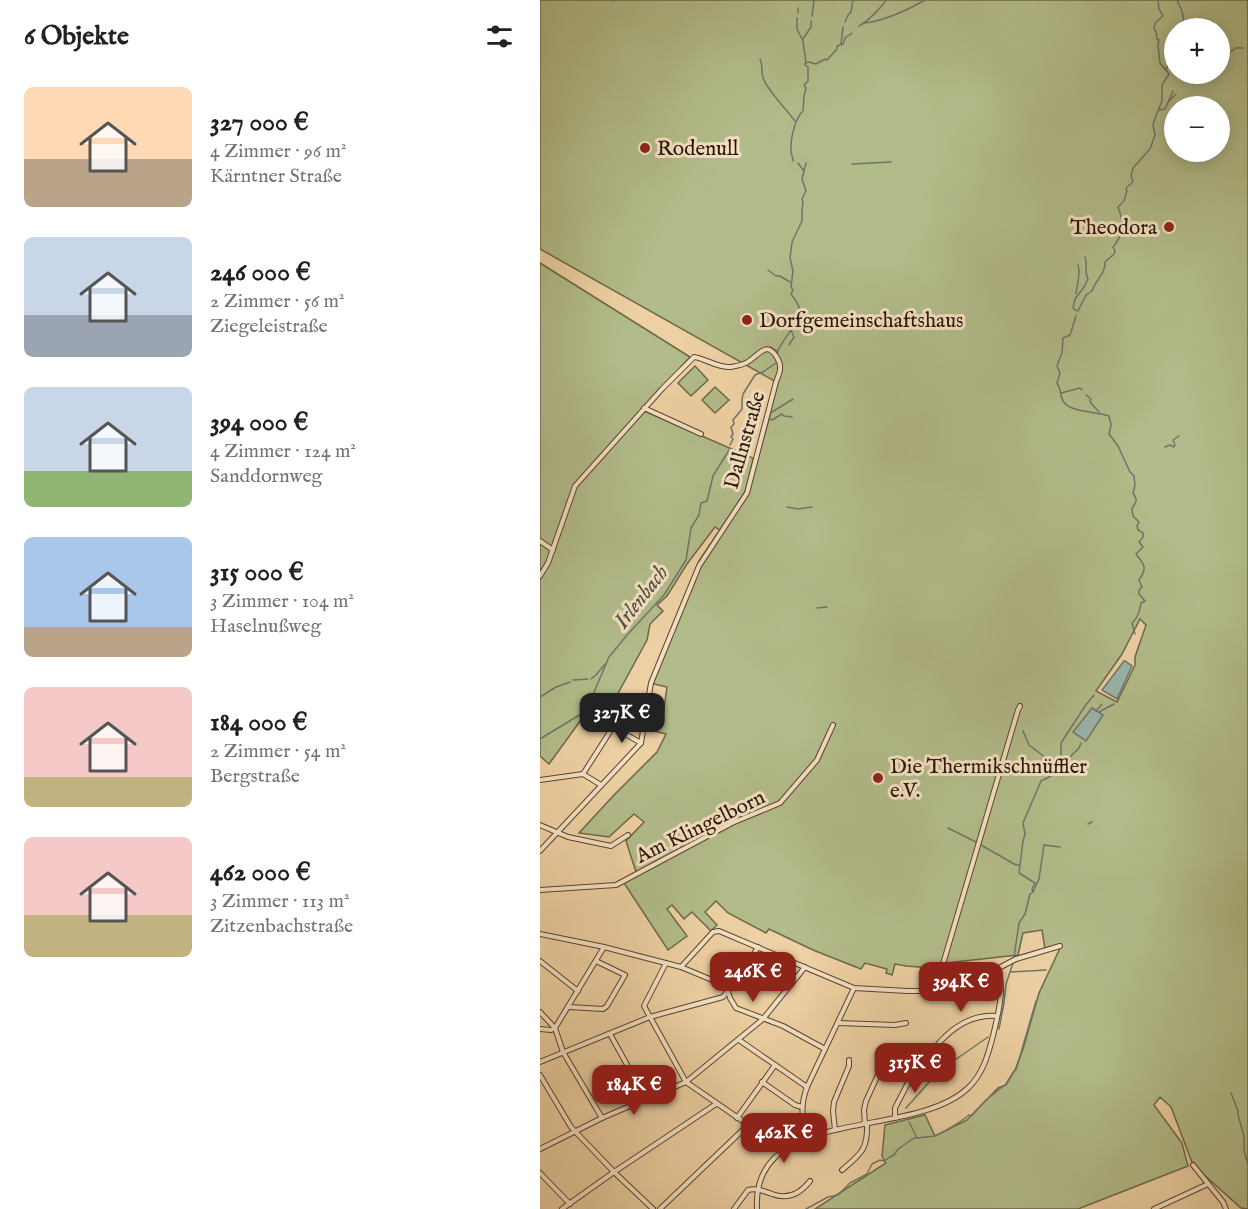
<!DOCTYPE html>
<html lang="de">
<head>
<meta charset="utf-8">
<style>
  :root { --surface:#fff; --page:#f2f2f2; --text:#202124; --muted:#757577; --accent:#8f2418 }
  body { margin:0; font-family:"IM FELL English",serif; background:var(--page); color:var(--text); height:100vh; display:flex; flex-direction:column; font-size:22px; white-space:nowrap }
  * { box-sizing:border-box; margin:0 }
  p { font-size:20px; color:var(--muted) }
  .icon { flex:none; width:33px; height:33px; fill:none; stroke:currentColor; stroke-width:2; stroke-linecap:round; stroke-linejoin:round }
  .map { position:relative; flex:1; overflow:hidden }
  .sheet { display:flex; flex-direction:column; background:var(--surface); width:540px }
  .sheet>* { flex:none }
  .fabs { position:absolute; left:624px; top:18px; display:grid; gap:12px }
  .fabs a { display:grid; place-items:center; width:66px; height:66px; border-radius:50%; background:var(--surface); box-shadow:0 3px 15px #0003; font-size:30px }
  .price { position:absolute; translate:-50% -51px; padding:0 14px; border-radius:12px; background:var(--accent); color:#fff; font-size:20px; line-height:39px; filter:drop-shadow(0 2px 3px #0008) }
  .price::after { content:''; position:absolute; left:50%; top:36px; width:18px; height:14px; margin-left:-9px; background:inherit; clip-path:polygon(0 0,100% 0,50% 100%) }
  .price.current { background:#222; color:#fff }
  ul { padding:0; list-style:none }
  li { display:flex; align-items:center; gap:18px; height:150px; padding:0 24px }
  li span { display:grid; place-items:center; flex:none; width:168px; height:120px; border-radius:9px; color:#555 }
  li>.icon { margin-inline-start:auto }
  span .icon { width:72px; height:72px; fill:#fffc; stroke-width:1 }
  li b { font-size:26px }
  h2 { display:flex; justify-content:space-between; align-items:center; height:72px; padding:0 24px; font-size:26px }
  main { display:flex; flex:1; min-height:0 }
  .map>svg:first-child { display:block }
  .green { fill:#b2bc8a; stroke:#6e6848; stroke-width:1.5; fill-rule:evenodd }
  .water { fill:#9ab6ac; stroke:#6d766a; stroke-width:1.5 }
  .lines { fill:none; stroke-linecap:round; stroke-linejoin:round }
  .stream { stroke:#6d766a; stroke-width:1.5 }
  .minor-casing { stroke:#5b442d; stroke-width:6 }
  .minor { stroke:#f3e0c3; stroke-width:4 }
  .poi-dot { fill:#8f2418; stroke:#f3e0c3; stroke-width:2 }
  .labels { text-anchor:middle; stroke-width:6; stroke-linejoin:round; paint-order:stroke }
  .poi-label { font-size:21px; fill:#2a1506; stroke:#f3e0c3; text-anchor:start }
  .street-label { font-size:21px; fill:#2a1506; stroke:#f3e0c3 }
  .water-label { font-size:22px; font-style:italic; fill:#514d40; stroke:#f3e0c3 }
</style>
</head>
<body>
<main>
<section class="sheet">
<h2>6 Objekte<svg class="icon" aria-label="filters" viewBox="0 0 24 24"><path d="M4 7h16M4 17h16"/><circle cx="9" cy="7" r="2"/><circle cx="15" cy="17" r="2"/></svg></h2>
<ul>
<li><span style="background:linear-gradient(#ffd9b3 60%,#b9a48a 0)"><svg class="icon" aria-label="home" viewBox="0 0 24 24"><path d="M3 11l9-7 9 7M6 9v11h12V9"/></svg></span><div><b>327 000 €</b><p>4 Zimmer · 96 m²</p><p>Kärntner Straße</p></div></li>
<li><span style="background:linear-gradient(#c9d6e8 65%,#9aa5b1 0)"><svg class="icon" aria-label="home" viewBox="0 0 24 24"><path d="M3 11l9-7 9 7M6 9v11h12V9"/></svg></span><div><b>246 000 €</b><p>2 Zimmer · 56 m²</p><p>Ziegeleistraße</p></div></li>
<li><span style="background:linear-gradient(#c9d6e8 70%,#8fb573 0)"><svg class="icon" aria-label="home" viewBox="0 0 24 24"><path d="M3 11l9-7 9 7M6 9v11h12V9"/></svg></span><div><b>394 000 €</b><p>4 Zimmer · 124 m²</p><p>Sanddornweg</p></div></li>
<li><span style="background:linear-gradient(#a9c7e8 75%,#b9a48a 0)"><svg class="icon" aria-label="home" viewBox="0 0 24 24"><path d="M3 11l9-7 9 7M6 9v11h12V9"/></svg></span><div><b>315 000 €</b><p>3 Zimmer · 104 m²</p><p>Haselnußweg</p></div></li>
<li><span style="background:linear-gradient(#f6c9c9 75%,#c2b280 0)"><svg class="icon" aria-label="home" viewBox="0 0 24 24"><path d="M3 11l9-7 9 7M6 9v11h12V9"/></svg></span><div><b>184 000 €</b><p>2 Zimmer · 54 m²</p><p>Bergstraße</p></div></li>
<li><span style="background:linear-gradient(#f6c9c9 65%,#c2b280 0)"><svg class="icon" aria-label="home" viewBox="0 0 24 24"><path d="M3 11l9-7 9 7M6 9v11h12V9"/></svg></span><div><b>462 000 €</b><p>3 Zimmer · 113 m²</p><p>Zitzenbachstraße</p></div></li>
</ul>
</section>
<div class="map">
<svg width="708" height="1209" viewBox="0 0 708 1209">
  <rect width="100%" height="100%" fill="#edd0a3"/>
  <filter id="stains"><feTurbulence type="fractalNoise" baseFrequency=".00333" numOctaves="4"/><feColorMatrix values="0 0 0 0 .2 0 0 0 0 .09 0 0 0 0 .02 0 0 0 .5 -.17"/></filter>
  <radialGradient id="worn" r=".72"><stop offset=".6" stop-color="#630" stop-opacity="0"/><stop offset="1" stop-color="#630" stop-opacity=".3"/></radialGradient>
  <g class="green">
    <path d="M0,0H708V1209L701,1208L653,1165L631,1107L620,1097L614,1105L642,1143L648,1166L538,1209H275L346,1163L342,1156L345,1125L385,1115L395,1136L427,1120L458,1088L466,1085L475,1070L483,1049L499,993L521,946L505,949L502,930L483,933L478,955L406,963L404,969L366,966L355,964L352,975L346,973L347,969L325,963L321,969L273,950L229,929L226,933L188,913L176,901L165,912L177,925L171,931L152,912L144,919L132,905L127,909L147,936L128,950L82,880L96,872L86,841L104,822L94,814L69,837L39,833L74,795L117,752L126,734L102,728L105,712L123,715L127,687L110,683L159,570L181,531L175,527L147,564L127,596L117,605L123,611L110,624L107,640L75,699L74,710L52,700L46,713L9,764L0,756V263L150,357L102,410L217,460L238,383L0,249ZM634,28H680V74H634ZM634,106H680V152H634ZM600,619L606,625L595,657V665L577,702L556,691L582,654Z"/>
    <path d="M155,366L168,380L151,396L138,383Z"/>
    <path d="M175,387L189,400L175,413L162,400Z"/>
  </g>
  <g class="water">
    <path d="M584,661H585L592,666L577,699L562,690Z"/>
    <path d="M552,708L563,715L546,741L533,732Z"/>
  </g>
  <g class="lines">
    <g class="stream">
      <path d="M72,0L74,1"/>
      <path d="M637,0L642,11L645,28"/>
      <path d="M258,13V8"/>
      <path d="M272,16L274,0"/>
      <path d="M257,18V29L263,41L266,63"/>
      <path d="M305,22L308,15L311,12L313,0"/>
      <path d="M325,23C343,21 368,10 385,0"/>
      <path d="M319,26C326,23 343,6 346,0"/>
      <path d="M263,39L271,27V21"/>
      <path d="M301,44L303,27"/>
      <path d="M680,52L689,53L696,48H703"/>
      <path d="M220,59C223,65 221,72 223,78C228,91 246,109 255,121"/>
      <path d="M626,70L634,52"/>
      <path d="M628,102L636,94"/>
      <path d="M619,110L625,109L633,91"/>
      <path d="M253,161C253,157 251,154 251,151C250,140 255,118 263,111L264,96L266,88L264,85L268,81V67L265,65V63L269,62L276,64L285,59L287,60L297,49V46L303,44L305,38L312,33"/>
      <path d="M312,164L351,162"/>
      <path d="M264,171L266,163"/>
      <path d="M228,270L236,276H240L250,282"/>
      <path d="M536,294C537,285 541,274 538,265"/>
      <path d="M537,311L533,308L535,299L544,287L548,279C544,272 548,265 545,257"/>
      <path d="M538,311L546,295L552,291C555,281 566,273 565,262L574,254L575,251L573,247C584,234 584,223 578,207L584,201L587,191L586,189L587,187L593,182L591,176L593,168L610,149L615,135L613,125L615,118L622,101V85L629,74L620,63L618,45L619,40L617,39L616,32L614,28L615,23L623,16L619,9L618,0"/>
      <path d="M536,316L530,335L523,338L522,353L517,366L520,373L517,383C521,389 520,395 523,401C530,413 557,411 569,416L571,425L569,434L578,446L590,472L594,476L595,485L593,493C599,502 595,502 592,509L593,516L599,522L597,526L598,530L603,533V537L599,542L603,547L596,554C604,564 608,568 599,580L602,587L599,590V594L605,601L601,603C600,610 598,618 592,623L595,634"/>
      <path d="M249,345L254,337L251,330"/>
      <path d="M230,347L237,351"/>
      <path d="M219,351L227,347"/>
      <path d="M240,359L237,354C240,339 264,321 259,307C257,302 254,298 251,294L253,290L251,287L253,271L250,258L252,242L262,221V211L263,202L262,199L266,191L262,179L264,171L258,163"/>
      <path d="M187,365L197,364"/>
      <path d="M521,393L540,388L542,390"/>
      <path d="M546,395L551,399L550,402L559,412"/>
      <path d="M229,419L232,420L242,414L244,416L252,417"/>
      <path d="M190,445L193,439L191,437L193,434L191,427L194,424L193,420L202,409V400L203,394L215,375L223,372L236,363"/>
      <path d="M625,447L630,445L634,447L635,445L633,440L639,436"/>
      <path d="M217,461L231,412H232L253,399"/>
      <path d="M247,507L258,509L272,507"/>
      <path d="M159,561L205,492L213,460"/>
      <path d="M277,608L287,607"/>
      <path d="M51,679L56,675L65,664"/>
      <path d="M33,680L48,679"/>
      <path d="M0,697L16,687L30,682"/>
      <path d="M556,711L562,704"/>
      <path d="M559,712L574,704"/>
      <path d="M483,731L489,745L510,761"/>
      <path d="M0,739L46,711L69,657L87,635L124,595L146,560L151,528L159,515L161,503L167,501L173,476L189,450"/>
      <path d="M518,771L520,770L525,762L539,748L541,743"/>
      <path d="M517,772L521,765V743L545,706L554,695"/>
      <path d="M548,824L552,822"/>
      <path d="M408,828L436,842"/>
      <path d="M441,845L476,865H479"/>
      <path d="M493,892L499,879L504,845L520,847"/>
      <path d="M474,957L479,923L485,914L490,894L493,892L492,889L495,883L479,873L483,841L485,834L483,823L501,781L511,776"/>
      <path d="M471,972L506,970"/>
      <path d="M459,1029L464,1003L466,984L473,963"/>
      <path d="M476,1070L496,1001"/>
      <path d="M691,1093L698,1111V1115L704,1136V1151L708,1164"/>
      <path d="M366,1108L399,1071L448,1037"/>
      <path d="M378,1138C383,1137 389,1137 394,1136C403,1133 422,1121 429,1115L431,1116L446,1100L466,1084L474,1071"/>
      <path d="M266,1209L288,1197L298,1195L310,1183L327,1174L332,1164L340,1160L344,1161L350,1157L354,1155L358,1149L374,1138H377L369,1122"/>
    </g>
    <g class="minor-casing">
      <g id="minor">
        <path d="M104,408L161,434"/>
        <path d="M0,541L13,550"/>
        <path d="M0,576L8,563L35,486L122,389L154,357C167,359 177,368 191,367C197,366 204,365 209,361C219,355 226,341 236,356C243,366 240,372 236,382L207,493L159,566L111,683L101,743L0,851"/>
        <path d="M43,774L73,727L101,743"/>
        <path d="M0,780L43,774L61,785"/>
        <path d="M0,825L28,837L71,846L88,835"/>
        <path d="M0,890L76,885L192,823L240,803L277,760L293,725"/>
        <path d="M0,934L64,947L141,967L184,985L187,988L190,998L196,1008L243,1026L285,1049"/>
        <path d="M0,961L38,991"/>
        <path d="M126,963L104,1006L146,1082L236,1144L242,1151"/>
        <path d="M141,967L173,932L179,931L314,988L367,991H395L415,987L432,982L476,959L520,946"/>
        <path d="M395,991L478,710L480,706"/>
        <path d="M29,1007L63,1009L67,1006L85,975L56,961"/>
        <path d="M0,1012L15,1028L23,1052L62,1118"/>
        <path d="M298,1023L355,1025L366,1023"/>
        <path d="M0,1029L11,1030L15,1028L64,947"/>
        <path d="M70,1034L106,1099"/>
        <path d="M199,1040L267,1087"/>
        <path d="M398,1044C413,1027 433,1014 457,1016"/>
        <path d="M0,1062L110,1017L183,997L197,979L201,976L218,947"/>
        <path d="M0,1075L31,1127L74,1172L113,1209"/>
        <path d="M222,1082L255,1105L262,1107"/>
        <path d="M197,1118L235,1065"/>
        <path d="M355,1118V1108L371,1077L374,1066"/>
        <path d="M325,1124L324,1110L326,1101L341,1068V1063"/>
        <path d="M295,1130L293,1111L294,1102L309,1066V1060"/>
        <path d="M267,1137C262,1117 260,1106 267,1087L314,988"/>
        <path d="M0,1149L62,1118L146,1082L223,1019L265,967"/>
        <path d="M653,1165L683,1202L686,1209"/>
        <path d="M302,1170C321,1154 328,1149 327,1124"/>
        <path d="M0,1173L30,1204"/>
        <path d="M22,1209L74,1172L176,1104"/>
        <path d="M120,1209L208,1125"/>
        <path d="M194,1209L208,1190C217,1188 223,1191 232,1194C248,1200 260,1194 270,1181"/>
        <path d="M217,1209C211,1104 372,1141 428,1088C443,1074 448,1055 453,1036C458,1014 465,990 458,969"/>
        <path d="M614,1209L668,1184"/>
      </g>
    </g>
    <use href="#minor" class="minor"/>
  </g>
  <g class="poi-dot">
    <circle cx="105" cy="148" r="6"/>
    <circle cx="629" cy="227" r="6"/>
    <circle cx="207" cy="320" r="6"/>
    <circle cx="338" cy="778" r="6"/>
  </g>
  <g class="labels">
    <g class="poi-label">
      <text x="117" y="155">Rodenull</text>
      <text x="617" y="234" text-anchor="end">Theodora</text>
      <text x="219" y="327">Dorfgemeinschaftshaus</text>
      <text x="350" y="773">Die Thermikschnüffler<tspan x="350" dy="24">e.V.</tspan></text>
    </g>
    <g class="street-label">
      <text transform="translate(204 440) rotate(-74)" y="7">Dallnstraße</text>
      <text transform="translate(160 826) rotate(-26)" y="7">Am Klingelborn</text>
    </g>
    <g class="water-label">
      <text transform="translate(100 596) rotate(-52)" y="8">Irlenbach</text>
    </g>
  </g>
  <rect width="100%" height="100%" filter="url(#stains)"/>
  <rect width="100%" height="100%" fill="url(#worn)"/>
</svg>
<div class="fabs">
<a>+</a>
<a>−</a>
</div>
<b class="price current" style="left:82px;top:744px">327K €</b>
<b class="price" style="left:213px;top:1003px">246K €</b>
<b class="price" style="left:421px;top:1013px">394K €</b>
<b class="price" style="left:375px;top:1094px">315K €</b>
<b class="price" style="left:94px;top:1116px">184K €</b>
<b class="price" style="left:244px;top:1164px">462K €</b>
</div>
</main>
</body>
</html>
